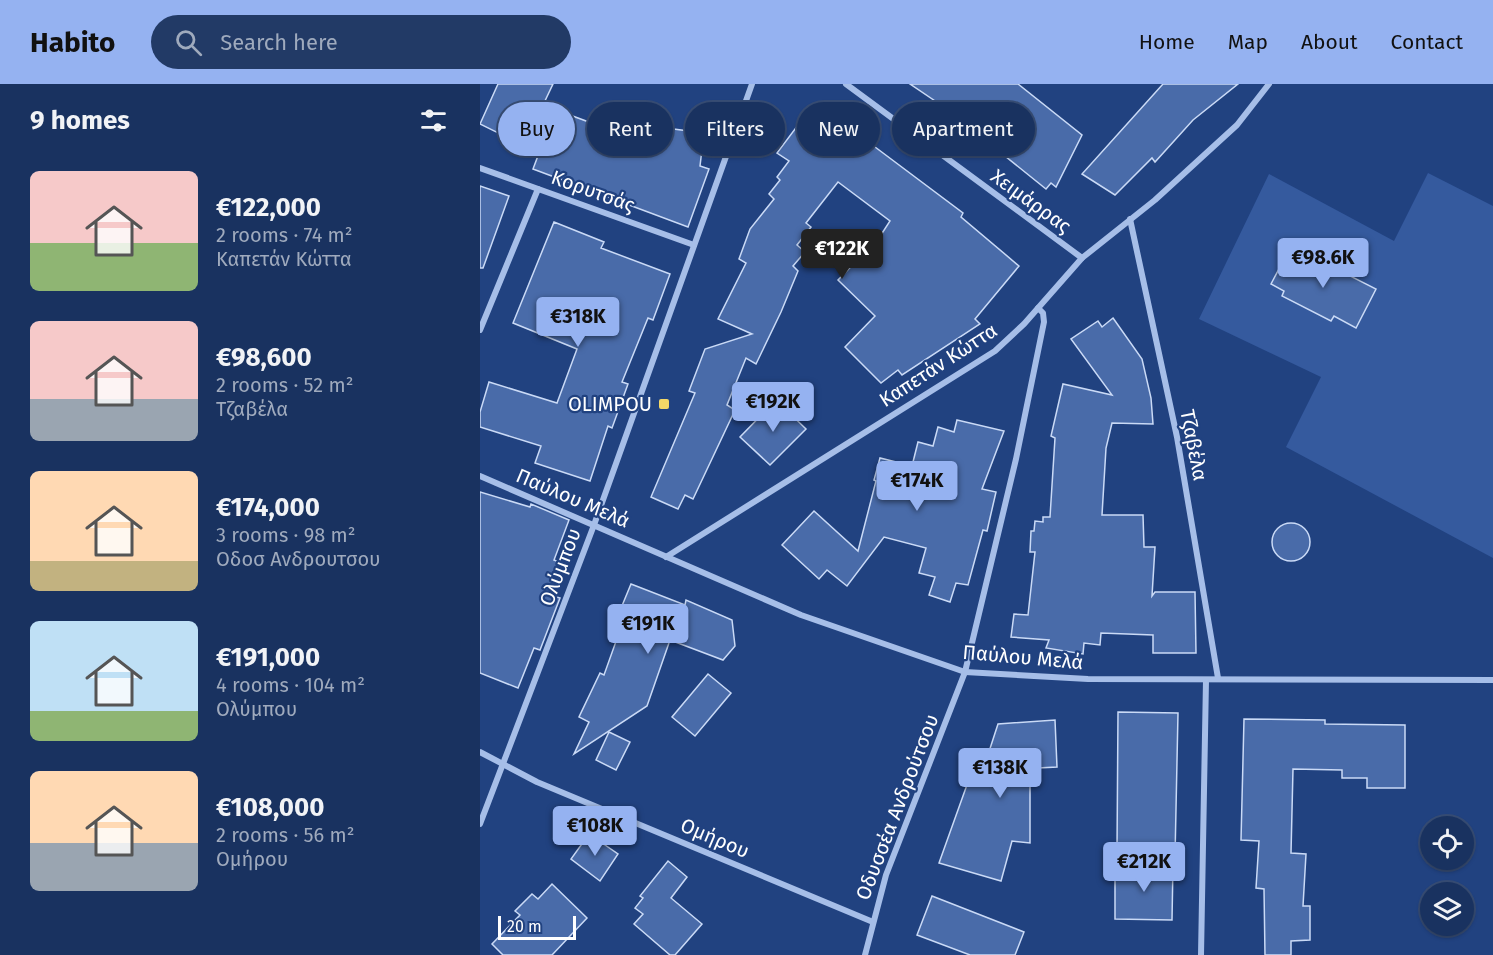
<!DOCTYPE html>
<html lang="en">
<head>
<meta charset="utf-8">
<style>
  :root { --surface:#193260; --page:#223a66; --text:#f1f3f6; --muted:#9faabd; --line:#374d75; --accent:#95b2f1 }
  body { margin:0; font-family:"Fira Sans",sans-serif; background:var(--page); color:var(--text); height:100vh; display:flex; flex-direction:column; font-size:22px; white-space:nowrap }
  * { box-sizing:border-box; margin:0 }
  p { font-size:20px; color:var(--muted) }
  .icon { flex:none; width:33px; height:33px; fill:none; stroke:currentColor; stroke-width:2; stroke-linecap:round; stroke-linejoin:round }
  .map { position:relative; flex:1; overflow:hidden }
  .panel { display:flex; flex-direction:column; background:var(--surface); width:480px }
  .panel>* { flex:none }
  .banner { position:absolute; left:18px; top:18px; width:570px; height:54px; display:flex; gap:12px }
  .controls { position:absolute; left:940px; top:732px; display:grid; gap:12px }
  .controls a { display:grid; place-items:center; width:54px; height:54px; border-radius:50%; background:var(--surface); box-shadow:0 2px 4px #0004,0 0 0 2px var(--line); font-size:30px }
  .scale { position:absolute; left:18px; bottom:15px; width:78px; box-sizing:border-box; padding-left:6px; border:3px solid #fff; border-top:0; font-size:16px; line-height:21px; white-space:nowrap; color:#fff; -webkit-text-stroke:4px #214280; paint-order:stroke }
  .price { position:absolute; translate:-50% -51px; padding:0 14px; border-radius:6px; background:var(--accent); color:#111; font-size:20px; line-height:39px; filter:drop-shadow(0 2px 3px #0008) }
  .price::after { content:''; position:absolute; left:50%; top:36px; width:18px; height:14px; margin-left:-9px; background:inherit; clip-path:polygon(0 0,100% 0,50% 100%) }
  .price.active { background:#222; color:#fff }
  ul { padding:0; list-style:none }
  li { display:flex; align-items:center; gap:18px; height:150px; padding:0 30px }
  li span { display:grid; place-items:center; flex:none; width:168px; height:120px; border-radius:9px; color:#555 }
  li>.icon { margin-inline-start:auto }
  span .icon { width:72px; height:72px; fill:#fffc; stroke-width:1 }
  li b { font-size:26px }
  h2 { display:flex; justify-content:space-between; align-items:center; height:72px; padding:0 30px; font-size:26px }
  .pill { padding:0 21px; border-radius:27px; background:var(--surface); box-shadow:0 2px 4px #0004,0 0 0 2px var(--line); font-size:21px; line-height:54px }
  .pill.active { background:var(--accent); color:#111 }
  header { display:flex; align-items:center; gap:36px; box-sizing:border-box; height:84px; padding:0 30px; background:var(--accent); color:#111 }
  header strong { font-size:28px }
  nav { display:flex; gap:33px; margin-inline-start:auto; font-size:21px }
  .search { width:420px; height:54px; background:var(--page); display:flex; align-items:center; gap:15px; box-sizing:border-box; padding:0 21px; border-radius:33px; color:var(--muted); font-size:22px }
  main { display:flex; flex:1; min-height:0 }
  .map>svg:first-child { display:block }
  .green { fill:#355a9e }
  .building { fill:#496ba9; stroke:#cadaf6; stroke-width:1.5 }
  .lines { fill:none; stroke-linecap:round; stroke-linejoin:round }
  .minor { stroke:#a6bee8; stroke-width:6 }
  .poi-dot { fill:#f4d867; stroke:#214280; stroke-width:2 }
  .labels { text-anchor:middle; stroke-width:4.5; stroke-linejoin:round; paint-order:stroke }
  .street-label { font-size:20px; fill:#fff; stroke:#214280 }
  .poi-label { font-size:20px; fill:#fff; stroke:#214280; text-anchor:end }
</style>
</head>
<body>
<header>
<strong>Habito</strong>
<div class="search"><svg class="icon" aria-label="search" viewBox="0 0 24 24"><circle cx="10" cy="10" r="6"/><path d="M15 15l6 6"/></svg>Search here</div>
<nav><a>Home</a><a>Map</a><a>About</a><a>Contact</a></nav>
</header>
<main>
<section class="panel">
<h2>9 homes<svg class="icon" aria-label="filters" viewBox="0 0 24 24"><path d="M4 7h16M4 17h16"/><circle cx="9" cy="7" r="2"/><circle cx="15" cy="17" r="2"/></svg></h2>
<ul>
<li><span style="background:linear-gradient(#f6c9c9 60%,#8fb573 0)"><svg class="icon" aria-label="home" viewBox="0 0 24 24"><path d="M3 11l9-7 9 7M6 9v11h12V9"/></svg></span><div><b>€122,000</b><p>2 rooms · 74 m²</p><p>Καπετάν Κώττα</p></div></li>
<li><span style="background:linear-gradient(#f6c9c9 65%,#9aa5b1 0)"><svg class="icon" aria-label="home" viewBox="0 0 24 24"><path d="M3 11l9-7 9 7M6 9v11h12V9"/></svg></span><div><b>€98,600</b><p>2 rooms · 52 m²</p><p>Τζαβέλα</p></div></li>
<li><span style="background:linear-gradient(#ffd9b3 75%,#c2b280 0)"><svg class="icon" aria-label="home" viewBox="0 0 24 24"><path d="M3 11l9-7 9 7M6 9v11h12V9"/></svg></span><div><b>€174,000</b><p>3 rooms · 98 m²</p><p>Οδοσ Ανδρουτσου</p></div></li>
<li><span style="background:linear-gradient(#bfe0f5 75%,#8fb573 0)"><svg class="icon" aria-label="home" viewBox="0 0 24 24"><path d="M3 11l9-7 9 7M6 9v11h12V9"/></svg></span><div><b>€191,000</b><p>4 rooms · 104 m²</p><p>Ολύμπου</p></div></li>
<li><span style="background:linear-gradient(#ffd9b3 60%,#9aa5b1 0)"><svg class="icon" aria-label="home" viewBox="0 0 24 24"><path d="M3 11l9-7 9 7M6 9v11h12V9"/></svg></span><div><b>€108,000</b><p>2 rooms · 56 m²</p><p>Ομήρου</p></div></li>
</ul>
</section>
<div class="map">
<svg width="1013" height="871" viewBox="0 0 1013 871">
  <rect width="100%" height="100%" fill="#214280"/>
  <path class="green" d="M948,89L1013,122V474L806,363L841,293L719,235L789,90L914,157Z"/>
  <g class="building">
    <path d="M18,0H73L63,21L125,44L135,31L137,33L144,25L149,29L154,23L181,42L178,43L224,49L220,82L229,85L208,143L53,85L59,69L0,40Z"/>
    <path d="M430,0H538L602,51L576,103L571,99L566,105L464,23Z"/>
    <path d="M683,0H758L713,36L675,78L672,74L635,111L602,90Z"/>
    <path d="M343,24L483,129L481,133L539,182L495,235L500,240L422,291L418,286L401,299L365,263L395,232L358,196L399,154L410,137L358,98L326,139L331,143L317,161L325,168L313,182L318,187L301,228L276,280L266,274L247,321L255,326L213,415L205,411L198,425L171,413L215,309L209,307L225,265L272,250L238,235L266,179L259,175L270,145L294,115L289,110L300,96L297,93L309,77L297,69L330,25L341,28Z"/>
    <path d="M0,102L29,112L3,184H0Z"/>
    <path d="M74,138L124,158L121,164L190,190L173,236L168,234L142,298L148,300L132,344L128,342L110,397L55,379L61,362L0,343V328L9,298L77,319L97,265L33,239Z"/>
    <path d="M809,166L820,172L823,168L896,205L876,244L854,232L851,237L802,212L804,207L791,200Z"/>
    <path d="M633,234L662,275L671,314L673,340L632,339L626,364L622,431H663L664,463H675L672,512L675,508H715L716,569H673V551L621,549L620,561L604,559L603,570L566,564L569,556L531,553L534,530L548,531L555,468H550L551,447H554L555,437L563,438V433H570L575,354L571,352L583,300L632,311L591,255L618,237L622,243Z"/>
    <path d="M296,316L326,345L290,381L260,353Z"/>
    <path d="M477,336L524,347L502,405L516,408L507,447L503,446L488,501L476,499L470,518L449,511L455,493L439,489L446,464L404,453L367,502L347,486L339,495L302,461L334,427L378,467L396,397L394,396L400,374L432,382L438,358L453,362L458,343L474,348Z"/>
    <path d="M0,408L50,423L51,420L89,436L74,476L84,480L73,512L80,514L60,566L54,564L38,604L0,589Z"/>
    <circle cx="811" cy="458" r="19"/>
    <path d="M151,500L205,521L206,516L252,536L255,562L243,576L190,556L167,622L94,670L109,638L99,633L120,589L124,591L139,549L132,546Z"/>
    <path d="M228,590L251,609L215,652L192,633Z"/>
    <path d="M638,628L698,629L695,773L637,767Z"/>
    <path d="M764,635L845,636V640L925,641V704H887V694H862V686L813,685L811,769L826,770L823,822H830V856L811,857V871H785L784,805L776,804L779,757L761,756Z"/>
    <path d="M575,636L577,683L558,684L556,702L550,701V759L532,757L521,797L459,779L488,698L491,699L500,682L504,683L518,640Z"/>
    <path d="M129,648L150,658L136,686L116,676Z"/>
    <path d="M109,750L138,770L120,797L91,775Z"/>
    <path d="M188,777L207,793L191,814L222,840L195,871H190L154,840L163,830L155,824L163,814L160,812Z"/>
    <path d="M693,780L692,836L635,835V787Z"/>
    <path d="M72,800L107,834L72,871H23L12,860L40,831L35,827L52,810L58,815Z"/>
    <path d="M452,812L544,848L535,871H490L437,851Z"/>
  </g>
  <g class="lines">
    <g class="minor">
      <path d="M366,0L602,174"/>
      <path d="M0,84L214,161"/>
      <path d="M650,135L697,353L738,594"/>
      <path d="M0,246L58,105"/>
      <path d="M0,392L321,531L485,588L608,595L1013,596"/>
      <path d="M186,473L515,267L544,240L602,174L675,116L757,41L789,0"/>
      <path d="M0,668L57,698L393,838"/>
      <path d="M0,740L114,441L272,0"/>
      <path d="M385,871L406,791L485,588L536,375L564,238L563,229L558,224"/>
      <path d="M721,871L726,596"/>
    </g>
  </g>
  <rect class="poi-dot" x="178" y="314" width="12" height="12" rx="3"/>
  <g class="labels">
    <g class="street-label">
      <text transform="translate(113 107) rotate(20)" y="7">Κορυτσάς</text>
      <text transform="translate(551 117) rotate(36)" y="7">Χειμάρρας</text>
      <text transform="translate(458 281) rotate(-33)" y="7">Καπετάν Κώττα</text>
      <text transform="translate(714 361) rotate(79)" y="7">Τζαβέλα</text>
      <text transform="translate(93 414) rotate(23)" y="7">Παύλου Μελά</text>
      <text transform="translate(80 483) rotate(-69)" y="7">Ολύμπου</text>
      <text transform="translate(543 573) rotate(5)" y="7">Παύλου Μελά</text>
      <text transform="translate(417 723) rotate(-69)" y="7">Οδυσσέα Ανδρούτσου</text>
      <text transform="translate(235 754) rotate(23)" y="7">Ομήρου</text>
    </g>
    <g class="poi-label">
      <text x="172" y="327">OLIMPOU</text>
    </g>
  </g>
</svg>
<div class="controls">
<a><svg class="icon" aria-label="locate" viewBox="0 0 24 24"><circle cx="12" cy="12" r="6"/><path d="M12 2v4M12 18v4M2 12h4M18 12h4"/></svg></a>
<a><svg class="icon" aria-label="layers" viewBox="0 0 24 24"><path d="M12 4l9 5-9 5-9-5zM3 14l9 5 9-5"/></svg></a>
</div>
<div class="scale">20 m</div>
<b class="price active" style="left:362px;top:196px">€122K</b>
<b class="price" style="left:843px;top:205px">€98.6K</b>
<b class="price" style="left:98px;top:264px">€318K</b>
<b class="price" style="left:293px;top:349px">€192K</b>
<b class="price" style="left:437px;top:428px">€174K</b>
<b class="price" style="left:168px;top:571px">€191K</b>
<b class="price" style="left:520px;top:715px">€138K</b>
<b class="price" style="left:115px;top:773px">€108K</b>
<b class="price" style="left:664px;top:809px">€212K</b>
<div class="banner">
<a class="pill active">Buy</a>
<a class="pill">Rent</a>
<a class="pill">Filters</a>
<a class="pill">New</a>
<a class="pill">Apartment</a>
</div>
</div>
</main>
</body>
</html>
